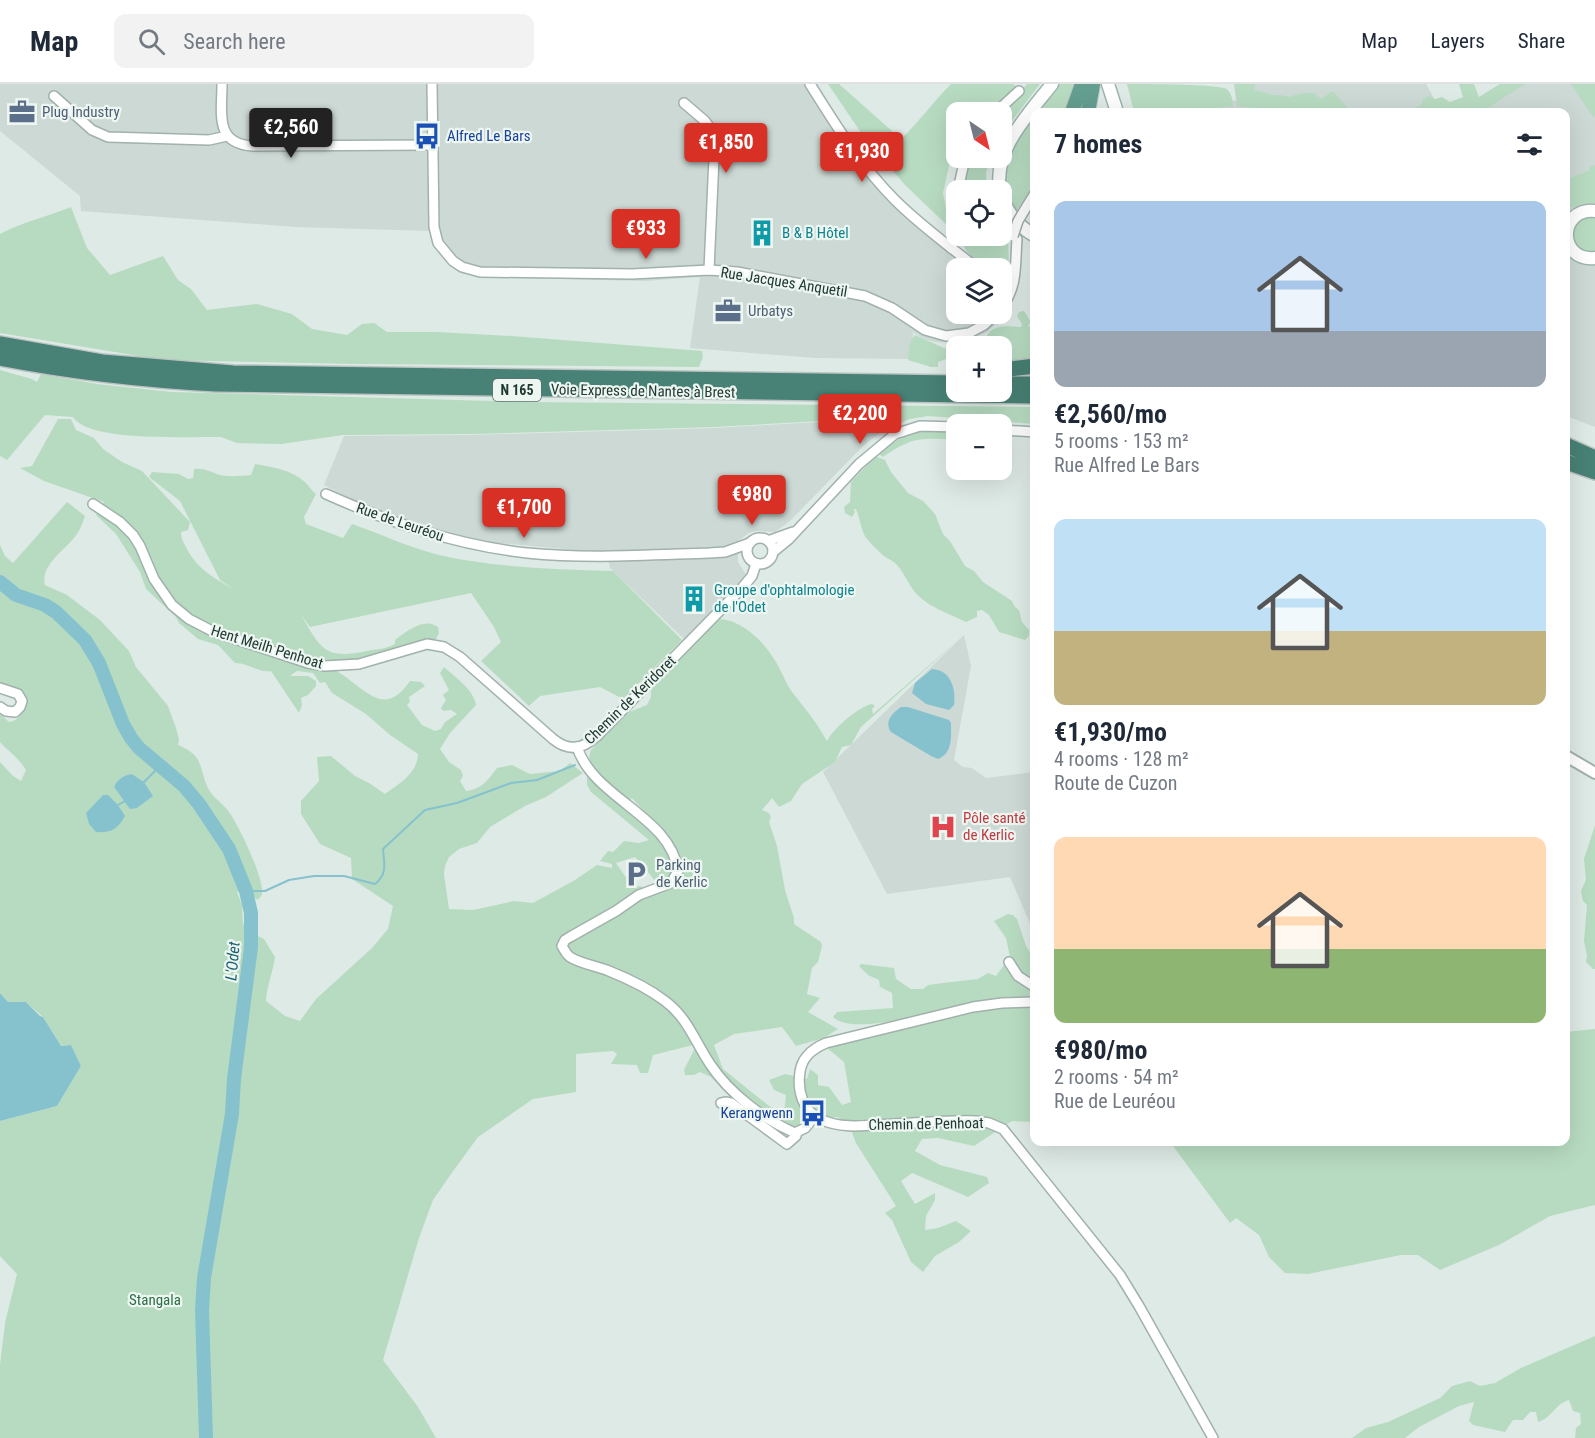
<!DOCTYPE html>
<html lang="en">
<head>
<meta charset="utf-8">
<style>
  :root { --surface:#fff; --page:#f2f2f3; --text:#1f2937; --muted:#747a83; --line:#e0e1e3; --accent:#d93025 }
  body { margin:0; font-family:"Roboto Condensed",sans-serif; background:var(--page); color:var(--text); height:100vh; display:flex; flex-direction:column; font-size:22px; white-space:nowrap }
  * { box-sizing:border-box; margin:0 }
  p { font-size:20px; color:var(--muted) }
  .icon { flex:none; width:33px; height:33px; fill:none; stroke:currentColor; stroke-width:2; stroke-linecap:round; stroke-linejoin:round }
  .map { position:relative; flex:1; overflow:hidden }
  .drawer { position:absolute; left:1030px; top:24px; width:540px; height:1038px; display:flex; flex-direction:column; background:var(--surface); border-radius:12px; box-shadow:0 6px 24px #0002 }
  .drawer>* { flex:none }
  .needle { width:39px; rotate:145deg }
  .controls { position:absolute; left:946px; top:18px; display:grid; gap:12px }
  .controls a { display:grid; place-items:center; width:66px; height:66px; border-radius:12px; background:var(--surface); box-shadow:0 6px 24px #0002; font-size:30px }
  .price { position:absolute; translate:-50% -51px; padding:0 14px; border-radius:6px; background:var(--accent); color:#fff; font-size:20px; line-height:39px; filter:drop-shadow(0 2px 3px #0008) }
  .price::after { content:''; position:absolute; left:50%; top:36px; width:18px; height:14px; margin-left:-9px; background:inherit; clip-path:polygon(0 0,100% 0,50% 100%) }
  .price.current { background:#222; color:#fff }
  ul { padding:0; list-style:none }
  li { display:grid; align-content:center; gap:12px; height:318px; padding:0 24px }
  li span { display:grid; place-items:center; height:186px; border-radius:12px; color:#555 }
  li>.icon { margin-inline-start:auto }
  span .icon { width:108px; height:108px; fill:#fffc; stroke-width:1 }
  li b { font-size:26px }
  h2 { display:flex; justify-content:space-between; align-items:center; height:72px; padding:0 24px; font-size:26px }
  header { display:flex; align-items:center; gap:36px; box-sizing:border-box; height:84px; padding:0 30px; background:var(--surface); border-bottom:2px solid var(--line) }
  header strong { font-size:28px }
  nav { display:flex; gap:33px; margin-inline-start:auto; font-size:21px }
  .search { width:420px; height:54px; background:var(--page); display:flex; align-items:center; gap:15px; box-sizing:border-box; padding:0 21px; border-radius:12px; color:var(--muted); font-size:22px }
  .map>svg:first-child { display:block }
  .built { fill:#cdd9d4 }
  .green { fill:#b7dbc1; fill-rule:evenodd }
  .water { fill:#86c2ce }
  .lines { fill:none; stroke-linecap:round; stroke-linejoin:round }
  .stream { stroke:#86c2ce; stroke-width:2 }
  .river { stroke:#86c2ce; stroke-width:14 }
  .minor-casing { stroke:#a1b1ac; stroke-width:12 }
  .tertiary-casing { stroke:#a1b1ac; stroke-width:14 }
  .secondary-casing { stroke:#9eb5ad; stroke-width:15 }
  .primary-casing { stroke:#bcc4c2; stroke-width:16 }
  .trunk-casing { stroke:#bcc4c2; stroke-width:18 }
  .minor { stroke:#fff; stroke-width:9 }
  .tertiary { stroke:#fff; stroke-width:10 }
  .secondary { stroke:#fff; stroke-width:12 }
  .primary { stroke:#639e90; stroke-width:14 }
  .trunk { stroke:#488175; stroke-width:15 }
  .minor-bridge-casing { stroke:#a1b1ac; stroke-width:12; stroke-linecap:butt }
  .minor-bridge { stroke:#fff; stroke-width:9 }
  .labels { text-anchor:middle; stroke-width:4.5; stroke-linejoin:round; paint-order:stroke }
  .shield { fill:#eef6f2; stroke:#5e726c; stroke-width:1.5 }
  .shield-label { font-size:14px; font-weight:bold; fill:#203932 }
  .service-label { font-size:15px; fill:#4e5e75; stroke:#eef6f2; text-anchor:start }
  .transit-label { font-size:15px; fill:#164399; stroke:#eef6f2; text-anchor:start }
  .culture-label { font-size:15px; fill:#0d838f; stroke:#eef6f2; text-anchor:start }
  .street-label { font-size:15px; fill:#203932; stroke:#eef6f2 }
  .health-label { font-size:15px; fill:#be3a42; stroke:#eef6f2; text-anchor:start }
  .park-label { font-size:15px; fill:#2b6e46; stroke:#eef6f2 }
  .water-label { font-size:16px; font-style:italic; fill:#1c6373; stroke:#eef6f2 }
</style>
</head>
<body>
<header>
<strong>Map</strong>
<div class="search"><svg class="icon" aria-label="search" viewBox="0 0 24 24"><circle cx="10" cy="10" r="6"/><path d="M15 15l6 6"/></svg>Search here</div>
<nav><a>Map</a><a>Layers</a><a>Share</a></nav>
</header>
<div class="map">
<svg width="1595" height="1354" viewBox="0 0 1595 1354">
  <rect width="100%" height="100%" fill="#deeae5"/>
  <g class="built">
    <path d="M0,0H806L844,58L884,111L967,184H957V230H1000L1003,233L987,248L962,259L935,258L924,255L913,248V275L815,274L690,264L700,193L644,197L480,193L461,187L443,173L436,162L431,147L296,143L81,127L80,112L0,47Z"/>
    <path d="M1242,0H1426L1441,27L1473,17L1500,0H1595V343L1566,332V28H1169L1174,14L1245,17Z"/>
    <path d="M855,336L885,345L863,362L790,437L775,448L756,447L749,449L738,457V478L747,492L684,555L610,484L607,469L489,458L445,449L359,419L324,401L344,352L470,351L715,344Z"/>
    <path d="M964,551L971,582L954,676L963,683L972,684L986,694L1035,688V851L1010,793L887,810L823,688Z"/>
  </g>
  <g class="green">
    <path d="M828,0H839L901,55C919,38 933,18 951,0H1013L1018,4L994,28H957V45L943,109L950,144L905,101L866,56Z"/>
    <path d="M1027,0H1040L1002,50V28Z"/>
    <path d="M1058,0H1075L1066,28H1036Z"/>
    <path d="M1127,0C1145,0 1216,0 1227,5C1232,10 1233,17 1233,23L1225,22L1216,28H1134Z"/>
    <path d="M1234,0H1255L1254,7C1262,5 1262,9 1269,10C1276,12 1282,10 1289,13C1300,10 1313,5 1321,15L1333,7L1351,28H1282L1255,26L1254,24L1237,22Z"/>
    <path d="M1459,0H1474L1479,13L1500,0H1525L1481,28H1409L1413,24L1421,22L1423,15L1429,12L1435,15L1442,13L1450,18L1463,13Z"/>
    <path d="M1571,0H1595V32L1593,33Z"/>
    <path d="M1035,29V63L1033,78L1035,97L1015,130C1011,123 1006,116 1004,108C998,77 1019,53 1035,29Z"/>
    <path d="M970,74H992L986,88L987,106H964Z"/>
    <path d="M1595,81V119H1585L1566,125V96L1590,86L1589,83Z"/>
    <path d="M71,123L87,164L110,191L163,172L178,196L191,205L207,226L257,220L292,230L312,245L347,251L362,240L374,239L387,248H436L512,252L702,267L703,273L699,283L354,280L163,276L0,249V150C22,138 47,133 71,123Z"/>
    <path d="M1595,132V169L1589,170L1575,163L1571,149C1577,136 1581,134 1595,132Z"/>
    <path d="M1002,141L1008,149L1009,183L1002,187V184H985C975,175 961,167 962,152H1002Z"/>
    <path d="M1024,227L1031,238L1028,242L1035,245V276L1002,280V262H991L985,256C990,240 1007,242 1021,243L1022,240L1017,232L1019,228Z"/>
    <path d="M915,251L944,264L976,255L980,258L977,262H957V271L938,278V283H931L908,276L910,259Z"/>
    <path d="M0,286L32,295L37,298L41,290L97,300L172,308L527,318L1035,323V340L928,332L910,335L888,344L855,335L715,343L471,350L343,351L281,360L237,359L221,353C191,352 89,359 73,333L45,331L7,376L0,372Z"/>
    <path d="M58,335H71L76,346L94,354L103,365L122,378L142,387L190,438L188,446L181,448C181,456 185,460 188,467C199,486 214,494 233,505L220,496L180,417L149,393L152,388L179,390L188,395L193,394L194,385C205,384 210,388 220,391C229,393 241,392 251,391L255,380C272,383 293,386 306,399C310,403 311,406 316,410L304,433L306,440L343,454L352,440C381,450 410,464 439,471C496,484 554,485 613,487L682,556L623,615L600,603L540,612L529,622L481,577L501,558L494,543L471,509L310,543L301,531C321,565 325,576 367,567C378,565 385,565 395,560V556C407,547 424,533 438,543L439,549L436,555L422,557L361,577L334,582L338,588C366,605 384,635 410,597L421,598L425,602L409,613L410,618L407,621L422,641L435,647L441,645L445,638L457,630L451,626L443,627L441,624L446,616L443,611L449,606L440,589L444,583C455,593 474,606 476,621L450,649L440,665L449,678L461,686L463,692L460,697L466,707C482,705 488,696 497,684L512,681L530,690L560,687L570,679L583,689L546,713L525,722L490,743L477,759L459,765L449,773L445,782L444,790L449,825L473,826L514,817L533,819L575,796L597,781L612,784V780L600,777L608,767L613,768L624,757L639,759L649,756L591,708L587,701V690L599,700L605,697C596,687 585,682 591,666L629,628L647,621L651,613V604L704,549L720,535C743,537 762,556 774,575C781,585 785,598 792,608C805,624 817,639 827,657C833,645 859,622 872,620L875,622L872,625L873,630L964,551L861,643L851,661L842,663L835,678L802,700L791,717L779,723L772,714L762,726L769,729L771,733L769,738L777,762L785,806L794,834V840L821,858L822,862L818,878L812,884L807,910L820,914L808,928L838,945L824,954L796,962L782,943L734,950L714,961L723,985L769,1022L784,1029L786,1011L774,1006L769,996L785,990L807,995L810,985L818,991V1001L829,1003L842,1021L851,1018L844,978L827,964L922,941L923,933C900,934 851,949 833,933L837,928L893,924L892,909L880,903L879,896L868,891L859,882L861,880L894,884L896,895L911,905H923L928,901L943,899L978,895L988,889L996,892L1010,873L1006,854L994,837L1008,830L1013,831L1017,835L1026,862L1035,876V1038L1012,1037L974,1062L938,1054L922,1055L915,1067L940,1081L987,1093L989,1099L968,1113L912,1089L901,1097L915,1120L935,1109V1116L926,1132L925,1146L938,1144L956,1137L971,1147L959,1158L935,1172L923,1188L911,1178L892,1136L885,1129L896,1122L856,1059L851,1046L838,1033L826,1034L814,1029L797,1044L743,1026L711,993L700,988L694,991H685L684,986L695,964L693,961L653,971L648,989H640L637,981L611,980L617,970L613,967L576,970V1008L533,1015L478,1053L451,1090L433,1116L419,1154L383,1276L418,1323L436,1354H0V1281L5,1239L17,1190L0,1172V1037L57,1022L81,982L71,961L61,962L43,933L26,918H8L0,909V678L13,692L21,697L26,686C19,674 9,668 0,658V630L9,638C18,637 23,629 25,620C22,607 11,603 0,600V461L5,472L13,479L67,418L85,432C83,438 81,444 77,450C67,465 40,480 45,501L67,511L100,536L129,567L136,583L168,622L176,644L179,655L178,661C205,672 198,683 208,704C212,713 223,719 229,728C238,740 264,794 262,808C262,812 260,813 258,816L242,805L237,808L242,821L243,840L254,850L264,855L275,873C273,888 267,901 266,917L285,932L300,937L316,915L372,864L388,845L393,822L352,795L351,774L320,760L301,730V717L319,697L317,673L331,672L355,692L369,699L385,710C400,699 417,690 418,670L390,651L366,630L332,609L325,598L320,599L313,589L297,587L290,592H308L316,597V602L308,611L301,614L302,621L299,629L271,587C258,589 249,579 235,579L218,561L198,555L179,539L176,533L146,505L140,488L116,450L96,431L104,418L44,397L20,384L32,382ZM132,690L144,698L152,712L137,724H130L114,703C117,695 124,691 132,690ZM632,714C646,730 696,778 675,799C669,805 658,806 649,807L640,802L636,803L634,798L627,795L616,779L635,773L658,800C700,787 640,735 625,723Z"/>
    <path d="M925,346L957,348V356C923,354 913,352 883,373L878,369C893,358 906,350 925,346Z"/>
    <path d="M875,372L885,376L891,388L908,409L923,417L935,430L943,450L950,457L965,482L974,487L983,498L1012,517L1015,523L1019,526L1022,538L1029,546V552L1025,556L999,548L989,531L982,526L977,527V533L966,538C948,529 927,523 914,507C908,499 903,487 896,480C893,477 888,475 884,472C878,467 869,458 865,452C862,448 859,432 856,425H854L855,428L852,433L845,429L844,423L850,418L851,398Z"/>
    <path d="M1595,741V885H1593L1586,878L1587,871L1584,857L1587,821L1583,817L1581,807L1586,796L1584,775Z"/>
    <path d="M1595,945V1121L1550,1132L1499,1161L1440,1186L1418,1171H1401L1308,1190L1285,1189L1269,1173L1259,1151L1236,1134L1230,1139L1170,1058H1566V948Z"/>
    <path d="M1595,1252V1354H1575L1576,1344L1581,1340L1580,1329L1573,1327L1569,1316C1555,1320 1552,1334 1538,1338L1536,1328H1530L1523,1336H1513L1505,1348L1473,1341L1469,1337L1474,1318L1459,1322L1419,1343L1405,1354H1352L1366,1344L1388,1338L1440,1314L1452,1302L1470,1297L1480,1302L1495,1299L1521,1284Z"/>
  </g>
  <g class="water">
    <path d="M932,585C951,586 956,605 954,621L949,626L926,620L912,609L915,599Z"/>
    <path d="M901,623H908L949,636L951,639C951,653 953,669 938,675L931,672L891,648C884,638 892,629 901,623Z"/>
    <path d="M132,690L144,698L153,712L137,724L130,725L114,703C117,695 124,691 132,690Z"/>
    <path d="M103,711H108L118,721L125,732C118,745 111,749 96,748L89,740L86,729Z"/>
    <path d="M0,909L8,918H26L40,932L43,933L61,962L71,961L81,982L57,1022L0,1037Z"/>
  </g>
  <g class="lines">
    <g class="stream">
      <path d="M144,698L160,682"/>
      <path d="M118,721L125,717"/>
      <path d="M246,807H265L289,796L314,792H344L375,800C388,790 384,779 383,765L425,726L457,719L511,699L537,696L575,681"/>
    </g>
    <path class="river" d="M0,498L16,511L45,521L56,528L85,556L99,579L123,640L131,654L139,664L184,702L199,720L229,765L246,807L251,829V863L234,995L232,1030L204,1194L202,1226L206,1354"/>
    <g class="minor-casing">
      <g id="minor">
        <path d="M222,0C222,29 214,60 253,62L433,61"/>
        <path d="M432,0L434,143L438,159L453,177L462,183L480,188L632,190L709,186L737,188L865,212L892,224L925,246L946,252L969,249L984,241L996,230"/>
        <path d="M810,0C835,40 861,82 895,116C920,141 949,162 977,184"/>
        <path d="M54,12L92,46L108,53L209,56L227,52"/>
        <path d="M684,19L705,37L715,51L709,186"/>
        <path d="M996,28L1019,7"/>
        <path d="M958,106L965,74"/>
        <path d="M1027,122L1035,109"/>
        <path d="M951,164L954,155L957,110"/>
        <path d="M1002,223C1018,202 1015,180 1017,155"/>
        <path d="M1002,346L1035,348"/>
        <path d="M326,410C391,439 456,461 527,469C587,475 648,471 709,469L725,468L750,459"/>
        <path d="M93,420L120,438L133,451L140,462L154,495L172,521L189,535L214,548L308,579L325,582L359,580L427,560L444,563L460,573L553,655C569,668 583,665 597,652L742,504L752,492L756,480"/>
        <circle cx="760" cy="467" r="13"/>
        <path d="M768,457L793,448"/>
        <path d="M773,468L789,455L859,380L895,350L920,342L957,343"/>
        <path d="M0,604L18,610L22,617L20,623L15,628L6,627L0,623"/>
        <path d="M577,663C594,715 671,732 678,787L671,799L639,811L616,827L570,853L565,856L562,862C565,867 566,870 570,873C581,880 597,882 609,887C629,895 648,904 665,917C688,934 695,958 710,980C729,1009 763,1035 795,1049L805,1044L815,1032"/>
        <path d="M1009,878L1018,892L1035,903"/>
        <path d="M1035,918L1002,919L973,923L826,959C812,965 802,973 800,988C797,1007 803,1027 820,1035C842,1046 870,1041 893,1040C921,1039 948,1036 976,1037L989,1039L1003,1045L1120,1191L1139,1222L1213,1354"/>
        <path d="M721,1019L725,1018L731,1019L787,1060L796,1052L797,1048"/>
      </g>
    </g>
    <g class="tertiary-casing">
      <path id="tertiary" d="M1566,672L1595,689"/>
    </g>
    <g class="secondary-casing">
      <g id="secondary">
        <path d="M1108,0L1117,28"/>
        <path d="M1000,106C993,65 1029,30 1052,0"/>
        <path d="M1002,113C1008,130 1019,143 1035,152"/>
        <path d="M1595,127C1557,124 1558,178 1595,174"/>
      </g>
    </g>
    <g class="primary-casing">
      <g id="primary">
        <path d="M1072,28L1082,0"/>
        <path d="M1088,28L1093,0"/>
      </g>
    </g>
    <g class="trunk-casing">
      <g id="trunk">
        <path d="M0,260L102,278L233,289L957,299"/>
        <path d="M0,274C72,288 144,296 216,300L1035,312"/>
        <path d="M1002,286L1035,282"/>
        <path d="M1002,300H1035"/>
        <path d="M1566,361L1595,374"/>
        <path d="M1566,378L1595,388"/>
      </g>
    </g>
    <use href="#minor" class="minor"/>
    <use href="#tertiary" class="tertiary"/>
    <use href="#secondary" class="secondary"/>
    <use href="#primary" class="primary"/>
    <use href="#trunk" class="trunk"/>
    <g class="minor-bridge-casing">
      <path id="minor-bridge" d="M1013,152L1018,137L1027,122"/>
    </g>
    <use href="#minor-bridge" class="minor-bridge"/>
  </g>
  <defs>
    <g id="office-bare" transform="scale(2.07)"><path d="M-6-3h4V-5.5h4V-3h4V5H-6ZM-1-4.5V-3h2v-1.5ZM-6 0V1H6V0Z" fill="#5c6f8a" stroke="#eef6f2" stroke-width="2.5" paint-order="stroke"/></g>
    <g id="bus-bare" transform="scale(2.07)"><path d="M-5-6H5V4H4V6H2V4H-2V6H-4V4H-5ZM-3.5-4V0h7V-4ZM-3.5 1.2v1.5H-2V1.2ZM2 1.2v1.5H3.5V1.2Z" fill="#1a4fb4" stroke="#eef6f2" stroke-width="2.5" paint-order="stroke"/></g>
    <g id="building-bare" transform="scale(2.07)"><path d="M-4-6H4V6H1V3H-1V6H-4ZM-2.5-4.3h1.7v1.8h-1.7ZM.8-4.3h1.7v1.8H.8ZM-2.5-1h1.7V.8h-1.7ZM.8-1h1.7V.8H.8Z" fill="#0f9aa8" stroke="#eef6f2" stroke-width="2.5" paint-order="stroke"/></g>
    <g id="hospital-bare" transform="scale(2.07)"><path d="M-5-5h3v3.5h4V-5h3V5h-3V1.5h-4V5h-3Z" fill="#e0444e" stroke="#eef6f2" stroke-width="2.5" paint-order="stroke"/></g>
    <g id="parking-bare" transform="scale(2.07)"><path d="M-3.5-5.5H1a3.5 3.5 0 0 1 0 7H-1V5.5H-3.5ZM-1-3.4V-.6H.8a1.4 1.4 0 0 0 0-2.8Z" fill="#5c6f8a" stroke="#eef6f2" stroke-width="2.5" paint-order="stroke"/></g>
  </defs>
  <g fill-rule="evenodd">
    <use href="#office-bare" x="22" y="28"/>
    <use href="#bus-bare" x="427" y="52"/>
    <use href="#building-bare" x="762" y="149"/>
    <use href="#office-bare" x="728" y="227"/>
    <use href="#building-bare" x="694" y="515"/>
    <use href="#hospital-bare" x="943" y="743"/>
    <use href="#parking-bare" x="636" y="790"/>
    <use href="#bus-bare" x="813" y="1029"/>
  </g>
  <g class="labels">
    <rect class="shield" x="493" y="295" width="48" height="22" rx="4.5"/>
    <g class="shield-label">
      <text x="517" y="311">N 165</text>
    </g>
    <g class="service-label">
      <text x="42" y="33">Plug Industry</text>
      <text x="748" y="232">Urbatys</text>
      <text x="656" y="786">Parking<tspan x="656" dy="17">de Kerlic</tspan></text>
    </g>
    <g class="transit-label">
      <text x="447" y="57">Alfred Le Bars</text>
      <text x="793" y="1034" text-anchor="end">Kerangwenn</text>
    </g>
    <g class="culture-label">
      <text x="782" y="154">B &amp; B Hôtel</text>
      <text x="714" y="511">Groupe d'ophtalmologie<tspan x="714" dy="17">de l'Odet</tspan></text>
    </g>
    <g class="street-label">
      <text transform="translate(784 198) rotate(9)" y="5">Rue Jacques Anquetil</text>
      <text transform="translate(643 307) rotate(1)" y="5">Voie Express de Nantes à Brest</text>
      <text transform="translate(400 438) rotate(19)" y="5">Rue de Leuréou</text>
      <text transform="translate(267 563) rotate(17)" y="5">Hent Meilh Penhoat</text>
      <text transform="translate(630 616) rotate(-44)" y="5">Chemin de Keridoret</text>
      <text transform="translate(926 1040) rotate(-1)" y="5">Chemin de Penhoat</text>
    </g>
    <g class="health-label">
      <text x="963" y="739">Pôle santé<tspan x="963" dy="17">de Kerlic</tspan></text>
    </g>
    <g class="park-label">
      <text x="155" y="1221">Stangala</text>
    </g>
    <g class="water-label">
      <text transform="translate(232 877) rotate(-85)" y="6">L'Odet</text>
    </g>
  </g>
</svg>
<div class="controls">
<a><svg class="needle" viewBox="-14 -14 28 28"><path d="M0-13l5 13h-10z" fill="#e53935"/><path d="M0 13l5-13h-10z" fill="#747a83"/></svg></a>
<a><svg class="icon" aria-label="locate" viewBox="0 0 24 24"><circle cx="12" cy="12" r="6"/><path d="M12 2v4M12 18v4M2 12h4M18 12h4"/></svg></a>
<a><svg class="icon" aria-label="layers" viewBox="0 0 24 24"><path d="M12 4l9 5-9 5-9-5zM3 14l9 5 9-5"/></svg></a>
<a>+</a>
<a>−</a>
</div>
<b class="price current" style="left:291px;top:75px">€2,560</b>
<b class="price" style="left:726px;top:90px">€1,850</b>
<b class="price" style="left:862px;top:99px">€1,930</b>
<b class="price" style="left:646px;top:176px">€933</b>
<b class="price" style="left:860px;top:361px">€2,200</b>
<b class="price" style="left:752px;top:442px">€980</b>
<b class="price" style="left:524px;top:455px">€1,700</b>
<section class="drawer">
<h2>7 homes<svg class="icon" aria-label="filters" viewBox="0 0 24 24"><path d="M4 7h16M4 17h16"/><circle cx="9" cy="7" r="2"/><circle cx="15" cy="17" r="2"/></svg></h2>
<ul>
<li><span style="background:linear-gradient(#a9c7e8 70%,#9aa5b1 0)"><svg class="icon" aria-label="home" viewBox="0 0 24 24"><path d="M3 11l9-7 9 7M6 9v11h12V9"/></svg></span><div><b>€2,560/mo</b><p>5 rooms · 153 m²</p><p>Rue Alfred Le Bars</p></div></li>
<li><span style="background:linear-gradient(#bfe0f5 60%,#c2b280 0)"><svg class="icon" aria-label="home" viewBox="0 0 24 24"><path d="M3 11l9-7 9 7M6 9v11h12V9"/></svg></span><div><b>€1,930/mo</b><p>4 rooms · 128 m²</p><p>Route de Cuzon</p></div></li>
<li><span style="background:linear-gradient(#ffd9b3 60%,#8fb573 0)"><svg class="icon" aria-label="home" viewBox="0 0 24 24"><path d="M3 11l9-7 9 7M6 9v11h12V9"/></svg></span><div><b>€980/mo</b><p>2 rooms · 54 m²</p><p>Rue de Leuréou</p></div></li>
</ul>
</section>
</div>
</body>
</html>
